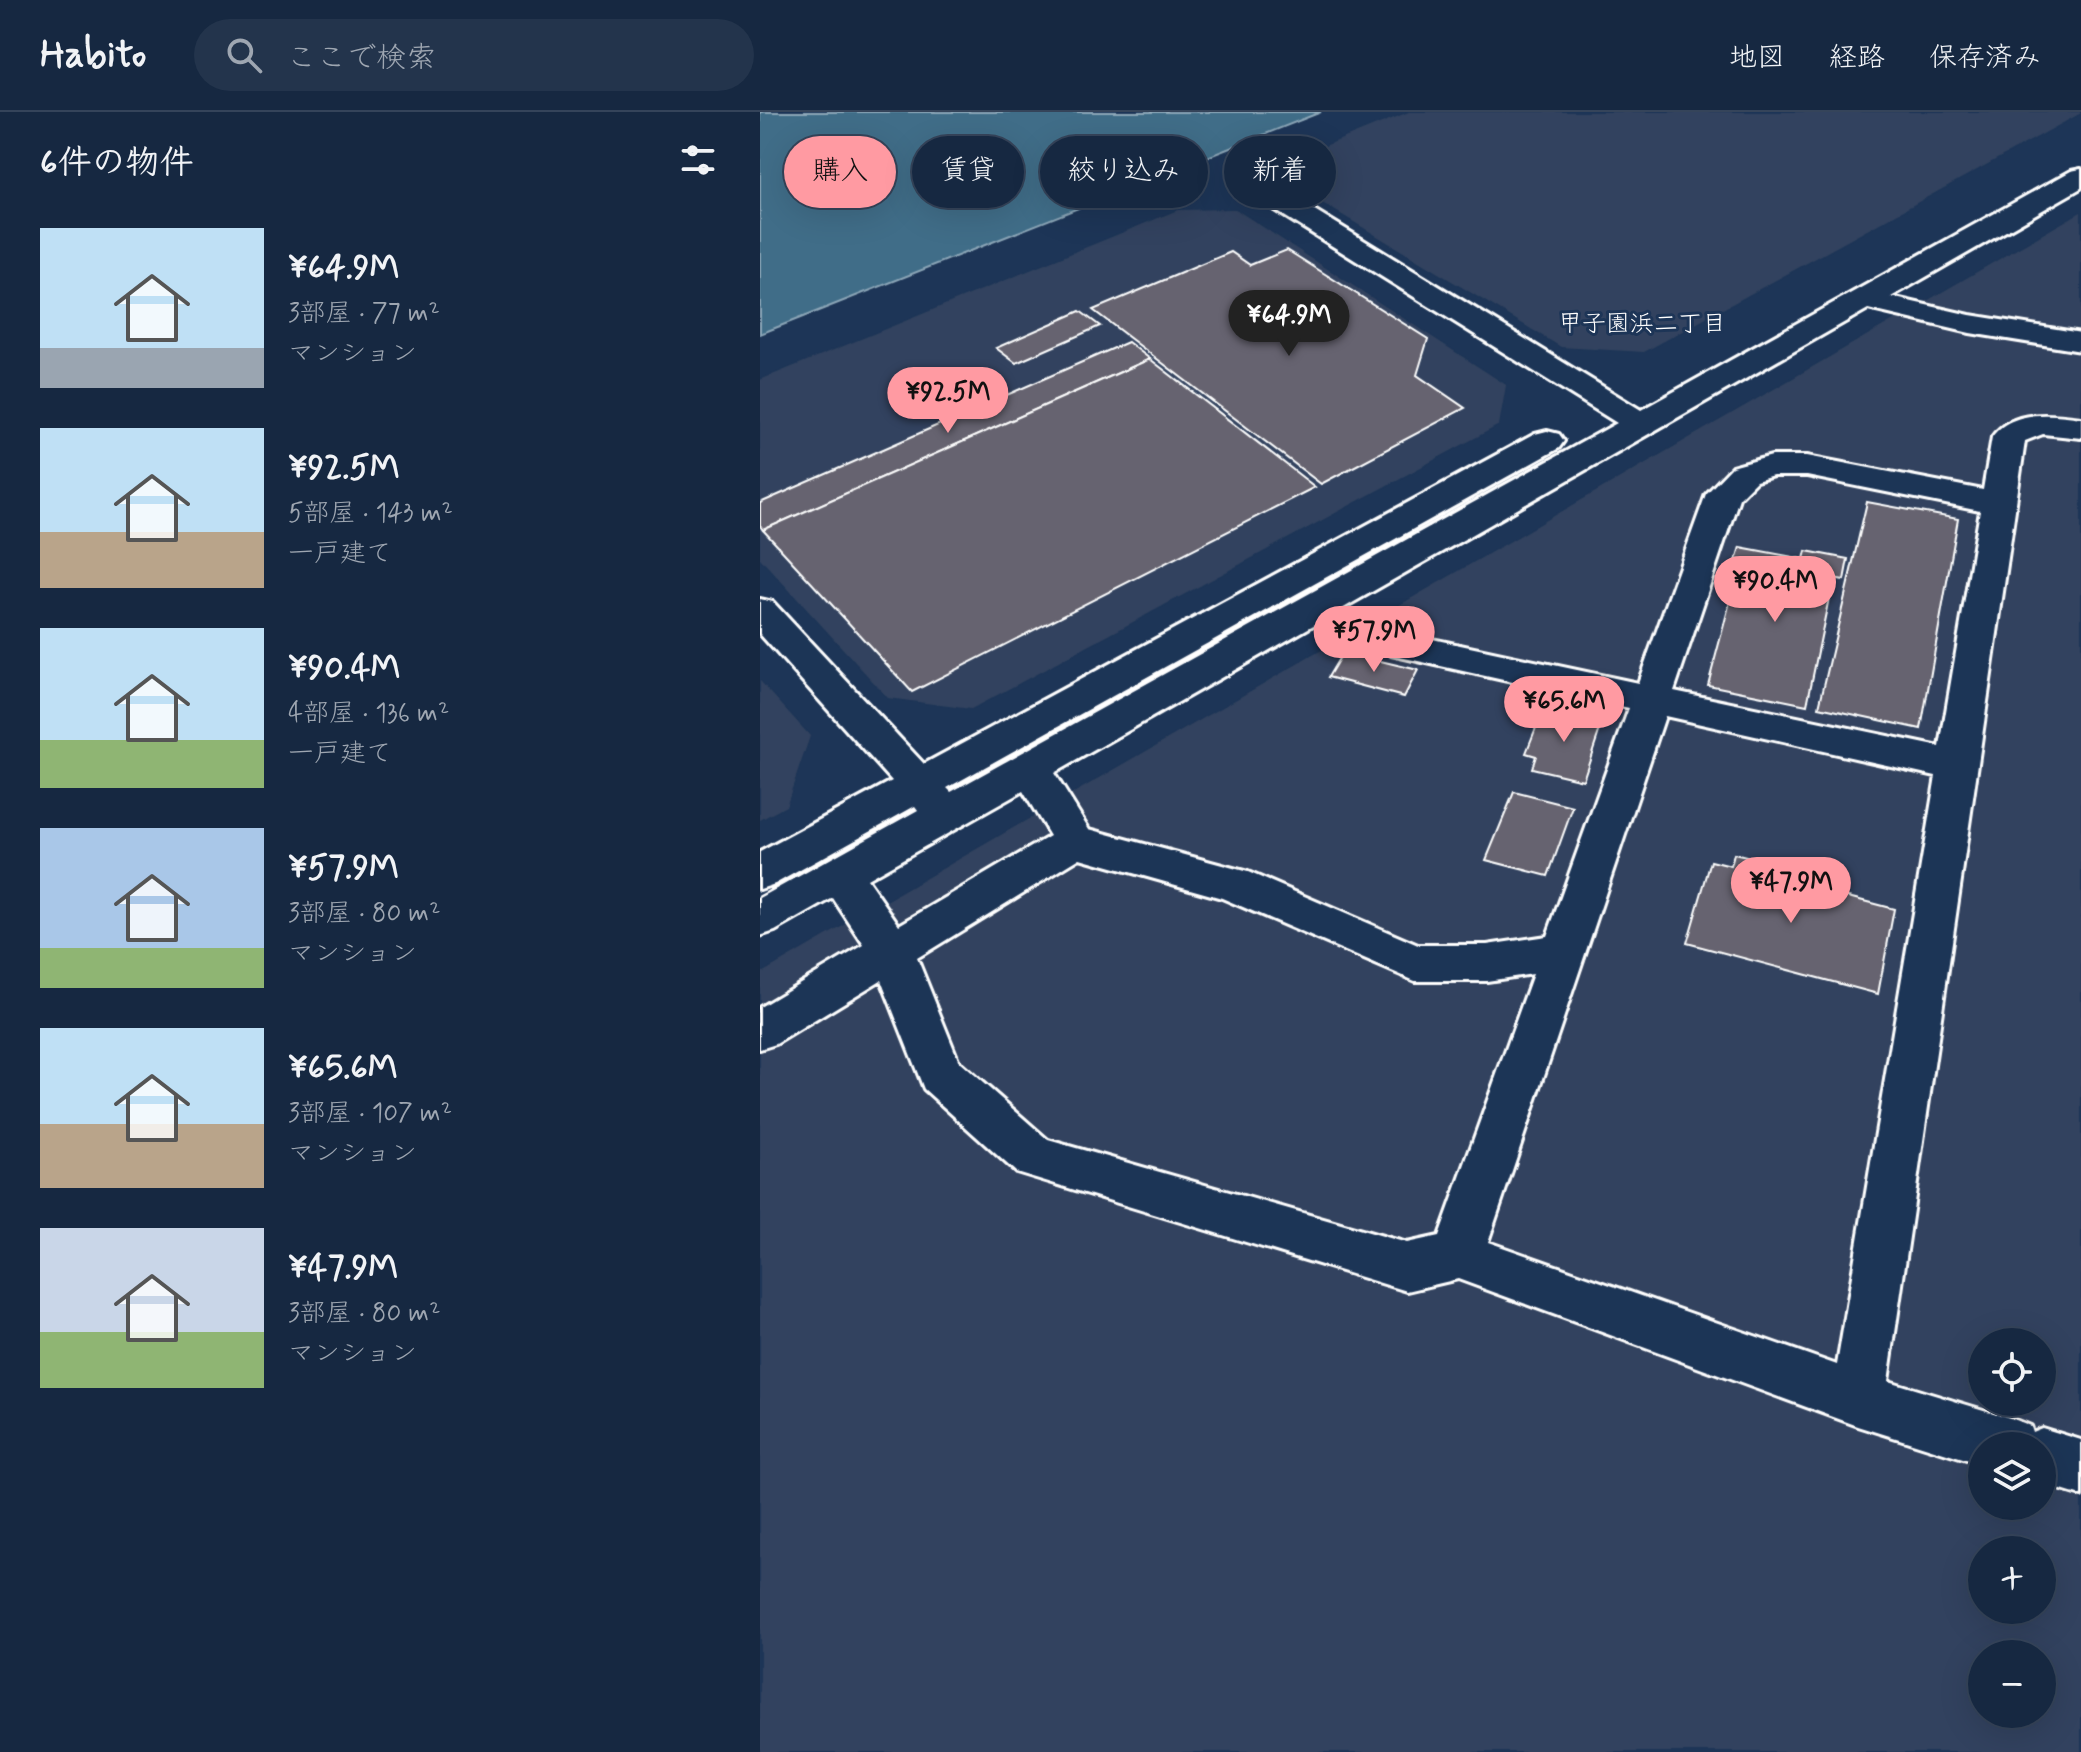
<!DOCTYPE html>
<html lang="ja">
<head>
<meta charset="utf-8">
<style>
  :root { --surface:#162841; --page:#23344c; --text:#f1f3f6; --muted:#9ea6b1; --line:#35445a; --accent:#ff9aa2 }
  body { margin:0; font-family:Mynerve,"Klee One",sans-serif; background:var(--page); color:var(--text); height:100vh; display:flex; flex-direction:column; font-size:30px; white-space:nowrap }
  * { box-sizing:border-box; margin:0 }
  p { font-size:26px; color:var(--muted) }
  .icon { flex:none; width:44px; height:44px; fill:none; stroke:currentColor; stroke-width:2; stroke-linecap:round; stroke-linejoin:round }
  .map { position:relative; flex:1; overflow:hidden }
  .drawer { display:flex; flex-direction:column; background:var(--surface); width:760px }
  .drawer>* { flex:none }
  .hud { position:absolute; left:24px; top:24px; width:760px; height:72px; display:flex; gap:16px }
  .tools { position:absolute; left:1208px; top:1216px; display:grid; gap:16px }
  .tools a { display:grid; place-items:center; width:88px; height:88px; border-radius:50%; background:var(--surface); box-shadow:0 8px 32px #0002,0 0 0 2px var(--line); font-size:40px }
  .price { position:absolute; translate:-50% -68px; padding:0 18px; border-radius:28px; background:var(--accent); color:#111; font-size:26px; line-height:52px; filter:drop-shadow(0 2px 4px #0008) }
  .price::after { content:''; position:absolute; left:50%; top:48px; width:24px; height:18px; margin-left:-12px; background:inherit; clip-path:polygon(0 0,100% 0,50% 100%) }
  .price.on { background:#222; color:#fff }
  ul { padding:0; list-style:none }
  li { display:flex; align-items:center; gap:24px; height:200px; padding:0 40px }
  li span { display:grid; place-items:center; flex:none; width:224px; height:160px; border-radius:0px; color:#555 }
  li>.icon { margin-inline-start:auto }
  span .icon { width:96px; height:96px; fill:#fffc; stroke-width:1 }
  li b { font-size:34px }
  h2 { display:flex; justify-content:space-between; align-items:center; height:96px; padding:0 40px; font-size:34px }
  .chip { padding:0 28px; border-radius:36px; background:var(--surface); box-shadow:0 8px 32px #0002,0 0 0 2px var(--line); font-size:28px; line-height:72px }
  .chip.on { background:var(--accent); color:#111 }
  header { display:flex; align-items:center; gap:48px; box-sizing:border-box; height:112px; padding:0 40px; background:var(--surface); border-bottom:2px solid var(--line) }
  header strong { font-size:38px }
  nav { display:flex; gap:44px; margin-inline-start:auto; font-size:28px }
  .search { width:560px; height:72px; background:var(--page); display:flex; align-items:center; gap:20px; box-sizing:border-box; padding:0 28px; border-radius:44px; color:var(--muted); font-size:30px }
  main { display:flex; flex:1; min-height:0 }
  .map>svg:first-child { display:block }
  .built { fill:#33435e; fill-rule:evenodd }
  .water { fill:#416d88; stroke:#8da7b8; stroke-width:2 }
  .building { fill:#666470; stroke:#fff; stroke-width:2 }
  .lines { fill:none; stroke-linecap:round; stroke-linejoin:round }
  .minor-casing { stroke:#fff; stroke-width:6 }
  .minor { fill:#1d3557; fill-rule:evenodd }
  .labels { text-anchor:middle; stroke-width:6; stroke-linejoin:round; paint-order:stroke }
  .far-neighbourhood-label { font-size:24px; fill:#fff; stroke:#1d3557 }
</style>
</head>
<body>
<header>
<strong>Habito</strong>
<div class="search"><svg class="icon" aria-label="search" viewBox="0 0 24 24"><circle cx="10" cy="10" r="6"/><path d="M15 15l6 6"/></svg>ここで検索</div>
<nav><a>地図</a><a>経路</a><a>保存済み</a></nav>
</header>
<main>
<section class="drawer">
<h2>6件の物件<svg class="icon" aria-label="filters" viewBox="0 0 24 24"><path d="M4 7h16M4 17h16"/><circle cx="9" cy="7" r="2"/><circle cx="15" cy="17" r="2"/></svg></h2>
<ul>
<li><span style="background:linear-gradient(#bfe0f5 75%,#9aa5b1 0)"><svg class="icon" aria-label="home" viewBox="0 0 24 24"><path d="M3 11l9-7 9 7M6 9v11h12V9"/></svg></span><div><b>¥64.9M</b><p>3部屋 · 77 m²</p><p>マンション</p></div></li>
<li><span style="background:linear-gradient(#bfe0f5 65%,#b9a48a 0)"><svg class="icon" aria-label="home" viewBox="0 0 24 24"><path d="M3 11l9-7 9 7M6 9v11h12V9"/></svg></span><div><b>¥92.5M</b><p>5部屋 · 143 m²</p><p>一戸建て</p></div></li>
<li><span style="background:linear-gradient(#bfe0f5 70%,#8fb573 0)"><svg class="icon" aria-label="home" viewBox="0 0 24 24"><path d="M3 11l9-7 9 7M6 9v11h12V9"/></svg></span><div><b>¥90.4M</b><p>4部屋 · 136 m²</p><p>一戸建て</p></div></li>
<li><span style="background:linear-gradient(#a9c7e8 75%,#8fb573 0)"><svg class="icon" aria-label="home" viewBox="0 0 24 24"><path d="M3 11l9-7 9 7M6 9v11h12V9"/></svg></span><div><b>¥57.9M</b><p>3部屋 · 80 m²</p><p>マンション</p></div></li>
<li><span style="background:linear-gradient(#bfe0f5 60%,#b9a48a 0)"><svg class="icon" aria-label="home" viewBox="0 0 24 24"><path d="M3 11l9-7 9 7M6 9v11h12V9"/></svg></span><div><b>¥65.6M</b><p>3部屋 · 107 m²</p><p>マンション</p></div></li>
<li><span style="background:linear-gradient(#c9d6e8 65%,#8fb573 0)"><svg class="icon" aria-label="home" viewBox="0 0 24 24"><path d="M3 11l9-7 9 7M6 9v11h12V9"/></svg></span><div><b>¥47.9M</b><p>3部屋 · 80 m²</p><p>マンション</p></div></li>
</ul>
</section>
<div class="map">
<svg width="1321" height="1640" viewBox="0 0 1321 1640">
  <rect width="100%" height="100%" fill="#1d3557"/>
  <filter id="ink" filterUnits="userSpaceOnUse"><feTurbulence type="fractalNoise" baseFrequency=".0125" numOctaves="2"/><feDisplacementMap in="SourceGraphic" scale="16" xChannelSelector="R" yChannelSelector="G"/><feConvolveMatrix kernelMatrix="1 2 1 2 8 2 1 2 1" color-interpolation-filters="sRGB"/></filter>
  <g filter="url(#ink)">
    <g class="built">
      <path d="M649,0H1321V1L884,240L801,235L536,75L540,44Z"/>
      <path d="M475,97L746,273L739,313L211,597L128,586L0,446V268L418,98Z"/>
      <path d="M1321,100V1640H0V862ZM1222,1230H1282V1290H1222ZM1222,1334H1282V1394H1222ZM1222,1438H1282V1498H1222ZM1222,1542H1282V1602H1222Z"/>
      <path d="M0,569L50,624L26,694L0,708Z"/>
    </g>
    <path class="water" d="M0,0H561L0,222Z"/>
    <g class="building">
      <path d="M527,138L668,227L657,263L705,296L561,372L333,198L471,140L490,153Z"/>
      <path d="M320,199L340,214L256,251L236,236Z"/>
      <path d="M368,230L390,247L3,418L0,414V391Z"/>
      <path d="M390,247L555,375L152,580L3,418Z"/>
      <path d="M1107,390L1198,407L1161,617L1059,595Z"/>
      <path d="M980,435L1044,447L1046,439L1088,447L1084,468L1073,466L1047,593L948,573L981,448H976Z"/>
      <path d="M583,540L658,558L644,585L568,565Z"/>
      <path d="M783,598L842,611L823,668L772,656L776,644L766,641Z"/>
      <path d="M754,680L813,695L788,764L726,748Z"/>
      <path d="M974,742L1027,755L1023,768L1134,797L1118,882L927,831L951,749L971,754Z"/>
    </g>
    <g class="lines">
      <g class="minor-casing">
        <path id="minor" d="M1321,57V76L1131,185L1210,203L1321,221V239L1210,221L1108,197L294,661L329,717L488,760L658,833H727L787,824L869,596L631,543L625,534L631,525L644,521L878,571L946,382L972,355L1012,344H1047L1223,378L1232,325C1252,297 1292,302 1321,306V326L1283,322L1265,329L1128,1269L1250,1306L1270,1314L1272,1320L1282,1316L1321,1328V1384L1282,1372V1334H1222V1353L1098,1314L698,1167L647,1179L256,1060L164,977L121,868L16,932L0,937V895L104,833L73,786L15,819L0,824V786L158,698L155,694L15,772L0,777V740L132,669L0,522V487L13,490L164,652L775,322L787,319L799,322L804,329L799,336L187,676L191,680L857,311L492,84L488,78L492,72L502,70L512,72L881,298L1311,59ZM1013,364H1047L1220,399L1180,635L914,579L979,386L996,369ZM905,604L1176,664L1077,1253L728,1130ZM263,679L290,724L139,813L107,767ZM320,746L462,786L655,869H727L773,862L679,1124L647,1131L288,1028L199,950L157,846Z"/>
      </g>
      <use href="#minor" class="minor"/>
    </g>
  </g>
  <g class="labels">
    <g class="far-neighbourhood-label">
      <text x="882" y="219">甲子園浜二丁目</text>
    </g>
  </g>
</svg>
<div class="tools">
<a><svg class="icon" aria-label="locate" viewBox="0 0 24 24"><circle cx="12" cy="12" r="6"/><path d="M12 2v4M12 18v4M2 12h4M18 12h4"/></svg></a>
<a><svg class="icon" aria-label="layers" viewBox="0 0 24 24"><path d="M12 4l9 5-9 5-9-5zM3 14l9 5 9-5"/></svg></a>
<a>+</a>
<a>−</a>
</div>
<b class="price on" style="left:529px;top:246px">¥64.9M</b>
<b class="price" style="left:188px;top:323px">¥92.5M</b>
<b class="price" style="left:1015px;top:512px">¥90.4M</b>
<b class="price" style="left:614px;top:562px">¥57.9M</b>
<b class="price" style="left:804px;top:632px">¥65.6M</b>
<b class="price" style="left:1031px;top:813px">¥47.9M</b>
<div class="hud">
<a class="chip on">購入</a>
<a class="chip">賃貸</a>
<a class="chip">絞り込み</a>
<a class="chip">新着</a>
</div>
</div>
</main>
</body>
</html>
